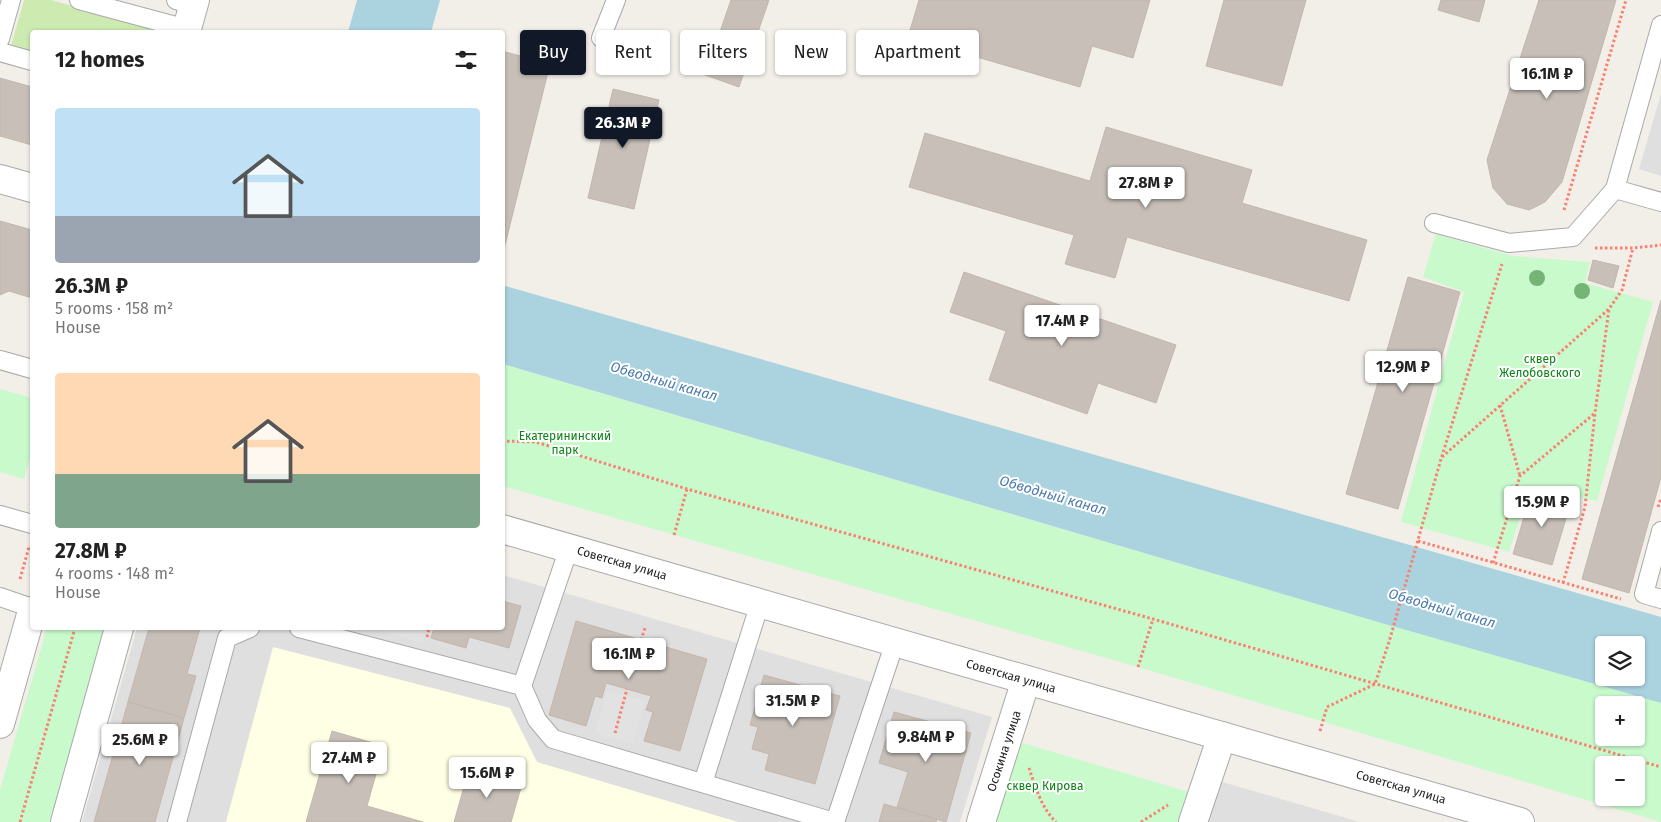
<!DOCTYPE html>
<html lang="en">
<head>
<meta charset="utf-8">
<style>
  :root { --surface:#fff; --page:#f2f2f2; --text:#222; --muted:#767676; --accent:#111827 }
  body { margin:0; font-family:"Fira Sans",sans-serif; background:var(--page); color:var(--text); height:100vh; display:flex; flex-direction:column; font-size:19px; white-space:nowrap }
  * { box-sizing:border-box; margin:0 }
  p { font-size:16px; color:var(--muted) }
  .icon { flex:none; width:28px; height:28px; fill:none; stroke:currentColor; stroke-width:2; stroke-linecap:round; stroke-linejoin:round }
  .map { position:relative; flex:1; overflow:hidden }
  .side { position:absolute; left:30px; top:30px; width:475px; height:600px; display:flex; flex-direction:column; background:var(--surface); border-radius:5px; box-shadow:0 1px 4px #0004 }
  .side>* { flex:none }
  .hud { position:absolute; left:520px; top:30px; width:475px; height:45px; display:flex; gap:10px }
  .buttons { position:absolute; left:1595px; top:636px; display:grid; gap:10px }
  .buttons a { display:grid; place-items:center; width:50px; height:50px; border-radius:5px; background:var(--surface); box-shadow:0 1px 4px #0004; font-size:25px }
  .price { position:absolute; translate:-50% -42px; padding:0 11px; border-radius:5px; background:#fff; color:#222; font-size:16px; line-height:32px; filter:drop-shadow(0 1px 2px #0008) }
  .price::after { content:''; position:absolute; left:50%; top:30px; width:15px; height:11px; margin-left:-8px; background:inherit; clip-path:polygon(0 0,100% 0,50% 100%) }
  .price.selected { background:var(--accent); color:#fff }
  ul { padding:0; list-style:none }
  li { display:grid; align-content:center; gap:10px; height:265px; padding:0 25px }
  li span { display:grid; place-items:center; height:155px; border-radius:5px; color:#555 }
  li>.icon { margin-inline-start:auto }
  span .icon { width:90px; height:90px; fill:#fffc; stroke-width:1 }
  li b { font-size:21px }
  h2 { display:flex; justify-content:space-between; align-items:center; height:60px; padding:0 25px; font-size:21px }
  .chip { padding:0 18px; border-radius:5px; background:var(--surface); box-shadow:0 1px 4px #0004; font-size:18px; line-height:45px }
  .chip.selected { background:var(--accent); color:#fff }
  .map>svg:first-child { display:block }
  .residential { fill:#e0dfdf }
  .education { fill:#ffffe5 }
  .grass { fill:#cdebb0 }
  .park { fill:#c8facc; fill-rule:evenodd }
  .parking { fill:#e2e2e2 }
  .water { fill:#aad3df; fill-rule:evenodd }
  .building { fill:#c7bfb8; stroke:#c4b6ab }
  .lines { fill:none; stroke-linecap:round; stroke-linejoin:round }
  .service-casing { stroke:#a9a9a9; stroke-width:20 }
  .minor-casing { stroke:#a9a9a9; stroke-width:30 }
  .tertiary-casing { stroke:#a9a9a9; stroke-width:30 }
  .path { stroke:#fa8072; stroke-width:3; stroke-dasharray:2.5 2.5; stroke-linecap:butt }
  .service { stroke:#fff; stroke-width:18 }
  .minor { stroke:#fff; stroke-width:28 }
  .tertiary { stroke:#fff; stroke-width:28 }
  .tree { fill:#74b475 }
  .labels { text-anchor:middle; stroke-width:4; stroke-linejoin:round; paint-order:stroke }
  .park-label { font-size:12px; fill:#0c8416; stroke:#fff }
  .street-label { font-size:12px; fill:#222; stroke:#fff }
  .water-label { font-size:14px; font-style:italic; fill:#4a7aab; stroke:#fff }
</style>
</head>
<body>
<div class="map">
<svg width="1661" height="822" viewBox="0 0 1661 822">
  <rect width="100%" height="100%" fill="#f2efe9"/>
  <g class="residential">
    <path d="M1661,94V176L1639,169Z"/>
    <path d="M503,575L992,717L960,822H82L137,628H502Z"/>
    <path d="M1219,781L1360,822H1208Z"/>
  </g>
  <path class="education" d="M273,647L510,708L537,762L738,822H226Z"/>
  <path class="grass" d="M24,0H51L150,28L149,32H32V52L11,46Z"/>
  <g class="park">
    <path d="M1436,234L1512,256L1590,262L1585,283L1653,302L1597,501L1530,486L1509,552L1401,522L1464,292L1423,277Z"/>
    <path d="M502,364L1378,622L1661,703V822L1138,667L503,486ZM1604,705H1636V738H1604ZM1604,765H1636V798H1604Z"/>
    <path d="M0,389L32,398V451L24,479L0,472Z"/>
    <path d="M47,628H105L50,822H0V790Z"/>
    <path d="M1019,742L1189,792L1180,822H995Z"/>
  </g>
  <g class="parking">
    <path d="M379,628H426L422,643L378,630Z"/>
    <path d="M607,691L645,701L633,744L595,733Z"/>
  </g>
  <g class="water">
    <path d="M357,0H440L431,32H348Z"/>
    <path d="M502,285L1661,617V703L1378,622L503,364ZM1604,645H1636V678H1604Z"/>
  </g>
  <g class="building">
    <path d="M731,0H769L739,87L705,75Z"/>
    <path d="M919,0H1150L1133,58L1092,46L1080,87L908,37Z"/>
    <path d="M1224,0H1306L1282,86L1206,66Z"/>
    <path d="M1441,0H1485L1479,22L1438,10Z"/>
    <path d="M1539,0H1616L1562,182L1545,202L1529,210L1507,204L1493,188L1487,160Z"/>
    <path d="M502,51L550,64L503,253H502Z"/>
    <path d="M0,78L32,87V145L0,136Z"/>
    <path d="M613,89L659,100L634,209L588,198Z"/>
    <path d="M1106,127L1252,170L1242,203L1367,240L1349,301L1127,237L1115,278L1065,264L1074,235L909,187L925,133L1090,181Z"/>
    <path d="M0,221L32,230V298L9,291L0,295Z"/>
    <path d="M1593,260L1619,266L1613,288L1588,280Z"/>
    <path d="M964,272L1176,345L1156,403L1098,383L1087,414L989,380L1006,331L950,312Z"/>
    <path d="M1408,277L1460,292L1398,509L1346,494Z"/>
    <path d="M1661,300V477L1629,593L1582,579Z"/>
    <path d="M1532,490L1571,502L1552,565L1513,554Z"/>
    <path d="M502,601L521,606L509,648L469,637L466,648L431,638L434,628H502Z"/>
    <path d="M576,621L707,659L680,751L644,741L653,712L646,710L651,696L606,683L602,698L595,696L586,726L549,715Z"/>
    <path d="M149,628H200L187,674L196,676L184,718L128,702Z"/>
    <path d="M764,675L840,696L815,784L765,770L769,754L752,749L758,727L750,725Z"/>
    <path d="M128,702L184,718L155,822H94Z"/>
    <path d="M894,712L971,733L946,822L897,808L908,772L879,763Z"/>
    <path d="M332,731L384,746L367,806L423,822H306Z"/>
    <path d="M469,769L522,784L511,822H454Z"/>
    <path d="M884,804L937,819L936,822H879Z"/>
  </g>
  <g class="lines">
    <g class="service-casing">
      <g id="service">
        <path d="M79,0L187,29"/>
        <path d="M176,0L194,5"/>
        <path d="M601,38L616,0"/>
        <path d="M0,39L11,0"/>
        <path d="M0,52L32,61"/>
        <path d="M1615,189L1661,25"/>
        <path d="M1434,223L1509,243L1573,237L1615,189L1661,202"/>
        <path d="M0,360L32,369"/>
        <path d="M0,515L32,524"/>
        <path d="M1661,531L1644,594L1661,599"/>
        <path d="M0,597L32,608"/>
        <path d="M299,628L522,686L537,720L553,739L834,822"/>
        <path d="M522,686L569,548"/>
        <path d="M703,783L760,603"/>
        <path d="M177,822L227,638L250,628"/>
        <path d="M835,822L895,642"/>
      </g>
    </g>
    <g class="minor-casing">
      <g id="minor">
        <path d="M186,32L195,0"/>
        <path d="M981,822L1026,680"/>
        <path d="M1193,822L1222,736"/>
      </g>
    </g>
    <g class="tertiary-casing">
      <g id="tertiary">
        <path d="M0,179L32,188"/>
        <path d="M502,529L1520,822"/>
        <path d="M0,724L32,611"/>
        <path d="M65,822L119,628"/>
      </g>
    </g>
    <g class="path">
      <path d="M1564,210L1626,0"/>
      <path d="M1595,248H1633L1661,245"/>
      <path d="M1500,405L1520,476"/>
      <path d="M502,441L536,442L687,489L1153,619L1661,767"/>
      <path d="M1442,457L1609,309L1622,290L1633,248"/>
      <path d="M1658,507L1661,498"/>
      <path d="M674,535L687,489"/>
      <path d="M1418,541L1621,599"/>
      <path d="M1493,563L1520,476L1595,413"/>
      <path d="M20,579L29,547"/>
      <path d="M1563,583L1585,507L1595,413L1609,309"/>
      <path d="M427,637L429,628"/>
      <path d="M641,640L645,628"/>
      <path d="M1138,667L1153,619"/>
      <path d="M1320,731L1327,707L1375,684L1389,642L1441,459L1502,264"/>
      <path d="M615,733L627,689"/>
      <path d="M1029,768C1035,786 1042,809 1056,822"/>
      <path d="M20,822L75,628"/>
      <path d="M1141,822L1168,805"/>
    </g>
    <use href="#service" class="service"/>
    <use href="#minor" class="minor"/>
    <use href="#tertiary" class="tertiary"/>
  </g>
  <g class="tree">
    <circle cx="1537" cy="278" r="8"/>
    <circle cx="1582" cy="291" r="8"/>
  </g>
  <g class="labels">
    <g class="park-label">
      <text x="1540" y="363">сквер<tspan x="1540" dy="14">Желобовского</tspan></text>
      <text x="565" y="440">Екатерининский<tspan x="565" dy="14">парк</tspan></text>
      <text x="1045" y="790">сквер Кирова</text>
    </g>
    <g class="street-label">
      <text transform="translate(622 563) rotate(16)" y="4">Советская улица</text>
      <text transform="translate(1011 676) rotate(16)" y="4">Советская улица</text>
      <text transform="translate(1004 751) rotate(-72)" y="4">Осокина улица</text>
      <text transform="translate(1401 787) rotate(16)" y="4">Советская улица</text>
    </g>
    <g class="water-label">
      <text transform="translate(664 381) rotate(16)" y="5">Обводный канал</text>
      <text transform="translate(1053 495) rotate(16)" y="5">Обводный канал</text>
      <text transform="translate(1442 608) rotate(16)" y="5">Обводный канал</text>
    </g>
  </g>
</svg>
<div class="buttons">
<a><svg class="icon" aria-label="layers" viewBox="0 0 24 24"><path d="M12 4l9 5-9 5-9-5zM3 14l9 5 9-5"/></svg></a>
<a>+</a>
<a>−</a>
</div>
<b class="price" style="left:1547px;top:100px">16.1M ₽</b>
<b class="price selected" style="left:623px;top:149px">26.3M ₽</b>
<b class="price" style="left:1146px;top:209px">27.8M ₽</b>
<b class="price" style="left:1062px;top:347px">17.4M ₽</b>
<b class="price" style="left:1403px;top:393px">12.9M ₽</b>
<b class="price" style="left:1542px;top:528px">15.9M ₽</b>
<b class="price" style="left:629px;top:680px">16.1M ₽</b>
<b class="price" style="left:793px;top:727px">31.5M ₽</b>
<b class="price" style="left:926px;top:763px">9.84M ₽</b>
<b class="price" style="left:140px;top:766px">25.6M ₽</b>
<b class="price" style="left:349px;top:784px">27.4M ₽</b>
<b class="price" style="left:487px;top:799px">15.6M ₽</b>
<div class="hud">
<a class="chip selected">Buy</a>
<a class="chip">Rent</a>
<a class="chip">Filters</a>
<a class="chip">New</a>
<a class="chip">Apartment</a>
</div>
<section class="side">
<h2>12 homes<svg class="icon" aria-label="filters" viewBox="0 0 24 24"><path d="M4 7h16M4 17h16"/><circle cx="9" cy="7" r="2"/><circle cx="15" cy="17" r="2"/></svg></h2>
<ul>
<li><span style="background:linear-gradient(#bfe0f5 70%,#9aa5b1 0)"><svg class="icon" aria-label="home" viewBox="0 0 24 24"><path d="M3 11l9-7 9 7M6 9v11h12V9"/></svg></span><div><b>26.3M ₽</b><p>5 rooms · 158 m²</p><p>House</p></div></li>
<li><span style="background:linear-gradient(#ffd9b3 65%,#7fa58c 0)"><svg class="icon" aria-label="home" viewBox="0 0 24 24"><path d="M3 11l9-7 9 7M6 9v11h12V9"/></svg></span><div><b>27.8M ₽</b><p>4 rooms · 148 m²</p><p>House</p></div></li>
</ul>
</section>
</div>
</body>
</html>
